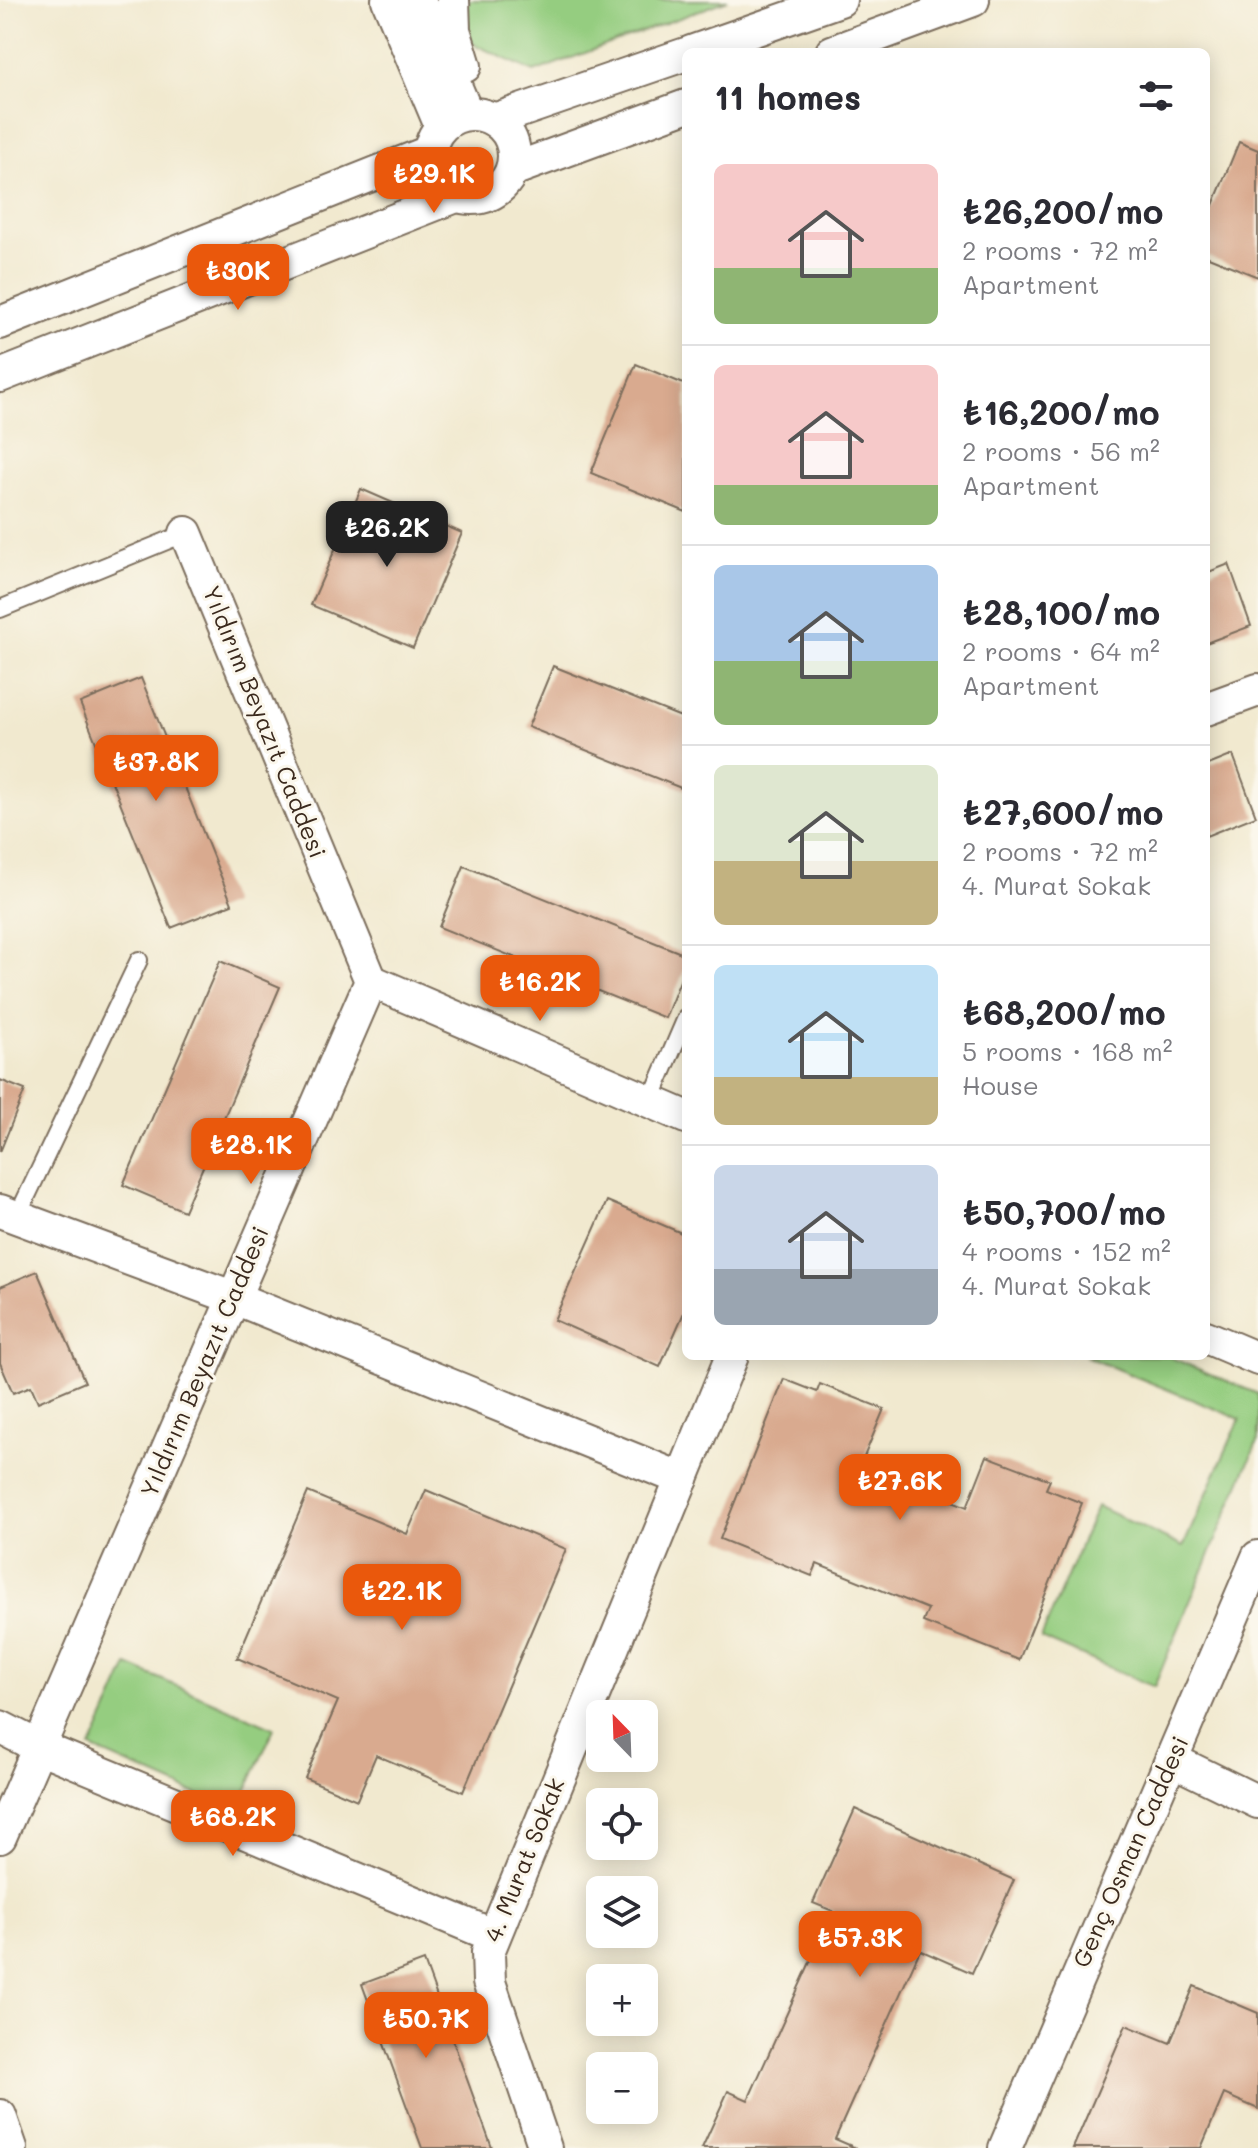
<!DOCTYPE html>
<html lang="en">
<head>
<meta charset="utf-8">
<style>
  :root { --surface:#fff; --page:#f7f7f7; --text:#2b2b33; --muted:#7c7c81; --line:#e1e1e2; --accent:#ea580c }
  body { margin:0; font-family:Mali,sans-serif; background:var(--page); color:var(--text); height:100vh; display:flex; flex-direction:column; font-size:30px; white-space:nowrap }
  * { box-sizing:border-box; margin:0 }
  p { font-size:26px; color:var(--muted) }
  .icon { flex:none; width:44px; height:44px; fill:none; stroke:currentColor; stroke-width:2; stroke-linecap:round; stroke-linejoin:round }
  .map { position:relative; flex:1; overflow:hidden }
  .details { position:absolute; left:682px; top:48px; width:528px; height:1312px; display:flex; flex-direction:column; background:var(--surface); border-radius:12px; box-shadow:0 4px 20px #0003 }
  .details>* { flex:none }
  .needle { width:52px; rotate:337deg }
  .tools { position:absolute; left:586px; top:1700px; display:grid; gap:16px }
  .tools a { display:grid; place-items:center; width:72px; height:72px; border-radius:12px; background:var(--surface); box-shadow:0 4px 20px #0003; font-size:40px }
  .price { position:absolute; translate:-50% -68px; padding:0 18px; border-radius:16px; background:var(--accent); color:#fff; font-size:26px; line-height:52px; filter:drop-shadow(0 2px 4px #0008) }
  .price::after { content:''; position:absolute; left:50%; top:48px; width:24px; height:18px; margin-left:-12px; background:inherit; clip-path:polygon(0 0,100% 0,50% 100%) }
  .price.active { background:#222; color:#fff }
  ul { padding:0; list-style:none }
  li { display:flex; align-items:center; gap:24px; height:200px; padding:0 32px }
  li+li { border-top:2px solid var(--line) }
  li span { display:grid; place-items:center; flex:none; width:224px; height:160px; border-radius:12px; color:#555 }
  li>.icon { margin-inline-start:auto }
  span .icon { width:96px; height:96px; fill:#fffc; stroke-width:1 }
  li b { font-size:34px }
  h2 { display:flex; justify-content:space-between; align-items:center; height:96px; padding:0 32px; font-size:34px }
  .map>svg:first-child { display:block }
  .green { fill:#95cd80; stroke:#687c4f; stroke-width:2 }
  .building { fill:#d9aa8f }
  .lines { fill:none; stroke-linecap:round; stroke-linejoin:round }
  .lane-casing { stroke:#7b6d5c; stroke-width:20 }
  .street-casing { stroke:#7b6d5c; stroke-width:36 }
  .lane { stroke:#fff; stroke-width:16 }
  .street { stroke:#fff; stroke-width:32 }
  .labels { text-anchor:middle; stroke-width:6; stroke-linejoin:round; paint-order:stroke }
  .street-label { font-size:24px; fill:#3b2a1e; stroke:#fbf7ec }
</style>
</head>
<body>
<div class="map">
<svg width="1258" height="2148" viewBox="0 0 1258 2148">
  <rect width="100%" height="100%" fill="#fbf7ec"/>
  <filter id="ink" filterUnits="userSpaceOnUse"><feTurbulence type="fractalNoise" baseFrequency=".0125" numOctaves="2"/><feDisplacementMap in="SourceGraphic" scale="16" xChannelSelector="R" yChannelSelector="G"/><feConvolveMatrix kernelMatrix="1 2 1 2 8 2 1 2 1" color-interpolation-filters="sRGB"/></filter>
  <filter id="wash" filterUnits="userSpaceOnUse"><feTurbulence type="fractalNoise" baseFrequency=".006" numOctaves="4" result="noise"/><feDisplacementMap in="SourceGraphic" scale="32" xChannelSelector="R" yChannelSelector="G"/><feGaussianBlur stdDeviation="1.8" result="paint"/><feColorMatrix in="noise" values="0 0 0 0 0 0 0 0 0 0 0 0 0 0 0 0 0 1.4 0 .05"/><feComposite in="paint" operator="in"/></filter>
  <g filter="url(#wash)">
    <rect width="100%" height="100%" fill="#f1e9cf"/>
    <g class="green">
      <path d="M453,0H728L534,72L469,42Z"/>
      <path d="M1085,1356H1167L1258,1394V1440L1154,1687L1041,1638L1097,1506L1183,1547L1240,1419Z"/>
      <path d="M128,1665L274,1728L237,1812L91,1748Z"/>
    </g>
    <g id="blocks">
      <g class="building">
        <path d="M1239,142L1258,150V277L1206,256V222Z"/>
        <path d="M636,364L686,385V512L591,473Z"/>
        <path d="M361,489L462,533L413,648L311,605Z"/>
        <path d="M1229,564L1251,626L1206,643V573Z"/>
        <path d="M553,666L686,719V790L528,727Z"/>
        <path d="M141,678L232,904L171,928L80,703Z"/>
        <path d="M1233,755L1256,816L1206,836V766Z"/>
        <path d="M464,866L686,955V966L665,1018L439,927Z"/>
        <path d="M220,961L280,987L184,1211L123,1185Z"/>
        <path d="M0,1080L25,1090L0,1152Z"/>
        <path d="M607,1201L686,1235V1308L660,1367L554,1320Z"/>
        <path d="M37,1271L85,1382L38,1402L31,1386L13,1393L0,1363V1287Z"/>
        <path d="M784,1379L817,1392L820,1384L884,1409L861,1464L967,1507L987,1456L1050,1480L1046,1489L1082,1503L1019,1660L923,1622L928,1609L817,1564L812,1576L720,1539Z"/>
        <path d="M426,1490L566,1549L463,1792L376,1755L357,1800L305,1778L338,1701L237,1658L308,1492L407,1534Z"/>
        <path d="M855,1809L1014,1880L972,1973L920,1950L835,2139L856,2148H702L728,2091L748,2100L833,1911L813,1903Z"/>
        <path d="M424,1961L492,2148H422L362,1984Z"/>
        <path d="M1194,1986L1258,2013V2109L1224,2094L1201,2148H1073L1126,2025L1170,2043Z"/>
      </g>
    </g>
  </g>
  <g filter="url(#ink)">
    <use href="#blocks" fill-opacity="0" stroke="#7b6d5c" stroke-width="2"/>
    <g class="lines">
      <g class="lane-casing">
        <g id="lane">
          <path d="M0,609L186,533"/>
          <path d="M650,1102L686,1018"/>
          <path d="M17,1217L139,960"/>
        </g>
      </g>
      <g class="street-casing">
        <g id="street">
          <path d="M388,0L441,126"/>
          <path d="M419,0L467,114"/>
          <path d="M453,0L454,30L465,66"/>
          <path d="M691,52L840,0"/>
          <path d="M832,52L973,0"/>
          <circle cx="472" cy="156" r="42"/>
          <path d="M494,120L686,54"/>
          <path d="M512,170L686,106"/>
          <path d="M0,323L429,152"/>
          <path d="M0,376L456,196"/>
          <path d="M1206,709L1258,690"/>
          <path d="M371,981L686,1117"/>
          <path d="M0,1211L232,1297L682,1479"/>
          <path d="M1206,1337L1258,1359"/>
          <path d="M0,1727L39,1747L492,1935"/>
          <path d="M1172,1760L1258,1802"/>
          <path d="M0,1837L371,981L186,533"/>
          <path d="M0,2116L11,2148"/>
          <path d="M545,2148L489,1982L488,1952L732,1356"/>
          <path d="M1005,2148L1258,1557"/>
        </g>
      </g>
      <use href="#lane" class="lane"/>
      <use href="#street" class="street"/>
    </g>
  </g>
  <g class="labels">
    <g class="street-label">
      <text transform="translate(264 722) rotate(68)" y="8">Yıldırım Beyazıt Caddesi</text>
      <text transform="translate(205 1362) rotate(-67)" y="8">Yıldırım Beyazıt Caddesi</text>
      <text transform="translate(1131 1852) rotate(-66)" y="8">Genç Osman Caddesi</text>
      <text transform="translate(525 1860) rotate(-68)" y="8">4. Murat Sokak</text>
    </g>
  </g>
</svg>
<div class="tools">
<a><svg class="needle" viewBox="-14 -14 28 28"><path d="M0-13l5 13h-10z" fill="#e53935"/><path d="M0 13l5-13h-10z" fill="#7c7c81"/></svg></a>
<a><svg class="icon" aria-label="locate" viewBox="0 0 24 24"><circle cx="12" cy="12" r="6"/><path d="M12 2v4M12 18v4M2 12h4M18 12h4"/></svg></a>
<a><svg class="icon" aria-label="layers" viewBox="0 0 24 24"><path d="M12 4l9 5-9 5-9-5zM3 14l9 5 9-5"/></svg></a>
<a>+</a>
<a>−</a>
</div>
<b class="price" style="left:434px;top:215px">₺29.1K</b>
<b class="price" style="left:238px;top:312px">₺30K</b>
<b class="price active" style="left:387px;top:569px">₺26.2K</b>
<b class="price" style="left:156px;top:803px">₺37.8K</b>
<b class="price" style="left:540px;top:1023px">₺16.2K</b>
<b class="price" style="left:251px;top:1186px">₺28.1K</b>
<b class="price" style="left:900px;top:1522px">₺27.6K</b>
<b class="price" style="left:402px;top:1632px">₺22.1K</b>
<b class="price" style="left:233px;top:1858px">₺68.2K</b>
<b class="price" style="left:860px;top:1979px">₺57.3K</b>
<b class="price" style="left:426px;top:2060px">₺50.7K</b>
<section class="details">
<h2>11 homes<svg class="icon" aria-label="filters" viewBox="0 0 24 24"><path d="M4 7h16M4 17h16"/><circle cx="9" cy="7" r="2"/><circle cx="15" cy="17" r="2"/></svg></h2>
<ul>
<li><span style="background:linear-gradient(#f6c9c9 65%,#8fb573 0)"><svg class="icon" aria-label="home" viewBox="0 0 24 24"><path d="M3 11l9-7 9 7M6 9v11h12V9"/></svg></span><div><b>₺26,200/mo</b><p>2 rooms · 72 m²</p><p>Apartment</p></div></li>
<li><span style="background:linear-gradient(#f6c9c9 75%,#8fb573 0)"><svg class="icon" aria-label="home" viewBox="0 0 24 24"><path d="M3 11l9-7 9 7M6 9v11h12V9"/></svg></span><div><b>₺16,200/mo</b><p>2 rooms · 56 m²</p><p>Apartment</p></div></li>
<li><span style="background:linear-gradient(#a9c7e8 60%,#8fb573 0)"><svg class="icon" aria-label="home" viewBox="0 0 24 24"><path d="M3 11l9-7 9 7M6 9v11h12V9"/></svg></span><div><b>₺28,100/mo</b><p>2 rooms · 64 m²</p><p>Apartment</p></div></li>
<li><span style="background:linear-gradient(#dfe7d0 60%,#c2b280 0)"><svg class="icon" aria-label="home" viewBox="0 0 24 24"><path d="M3 11l9-7 9 7M6 9v11h12V9"/></svg></span><div><b>₺27,600/mo</b><p>2 rooms · 72 m²</p><p>4. Murat Sokak</p></div></li>
<li><span style="background:linear-gradient(#bfe0f5 70%,#c2b280 0)"><svg class="icon" aria-label="home" viewBox="0 0 24 24"><path d="M3 11l9-7 9 7M6 9v11h12V9"/></svg></span><div><b>₺68,200/mo</b><p>5 rooms · 168 m²</p><p>House</p></div></li>
<li><span style="background:linear-gradient(#c9d6e8 65%,#9aa5b1 0)"><svg class="icon" aria-label="home" viewBox="0 0 24 24"><path d="M3 11l9-7 9 7M6 9v11h12V9"/></svg></span><div><b>₺50,700/mo</b><p>4 rooms · 152 m²</p><p>4. Murat Sokak</p></div></li>
</ul>
</section>
</div>
</body>
</html>
